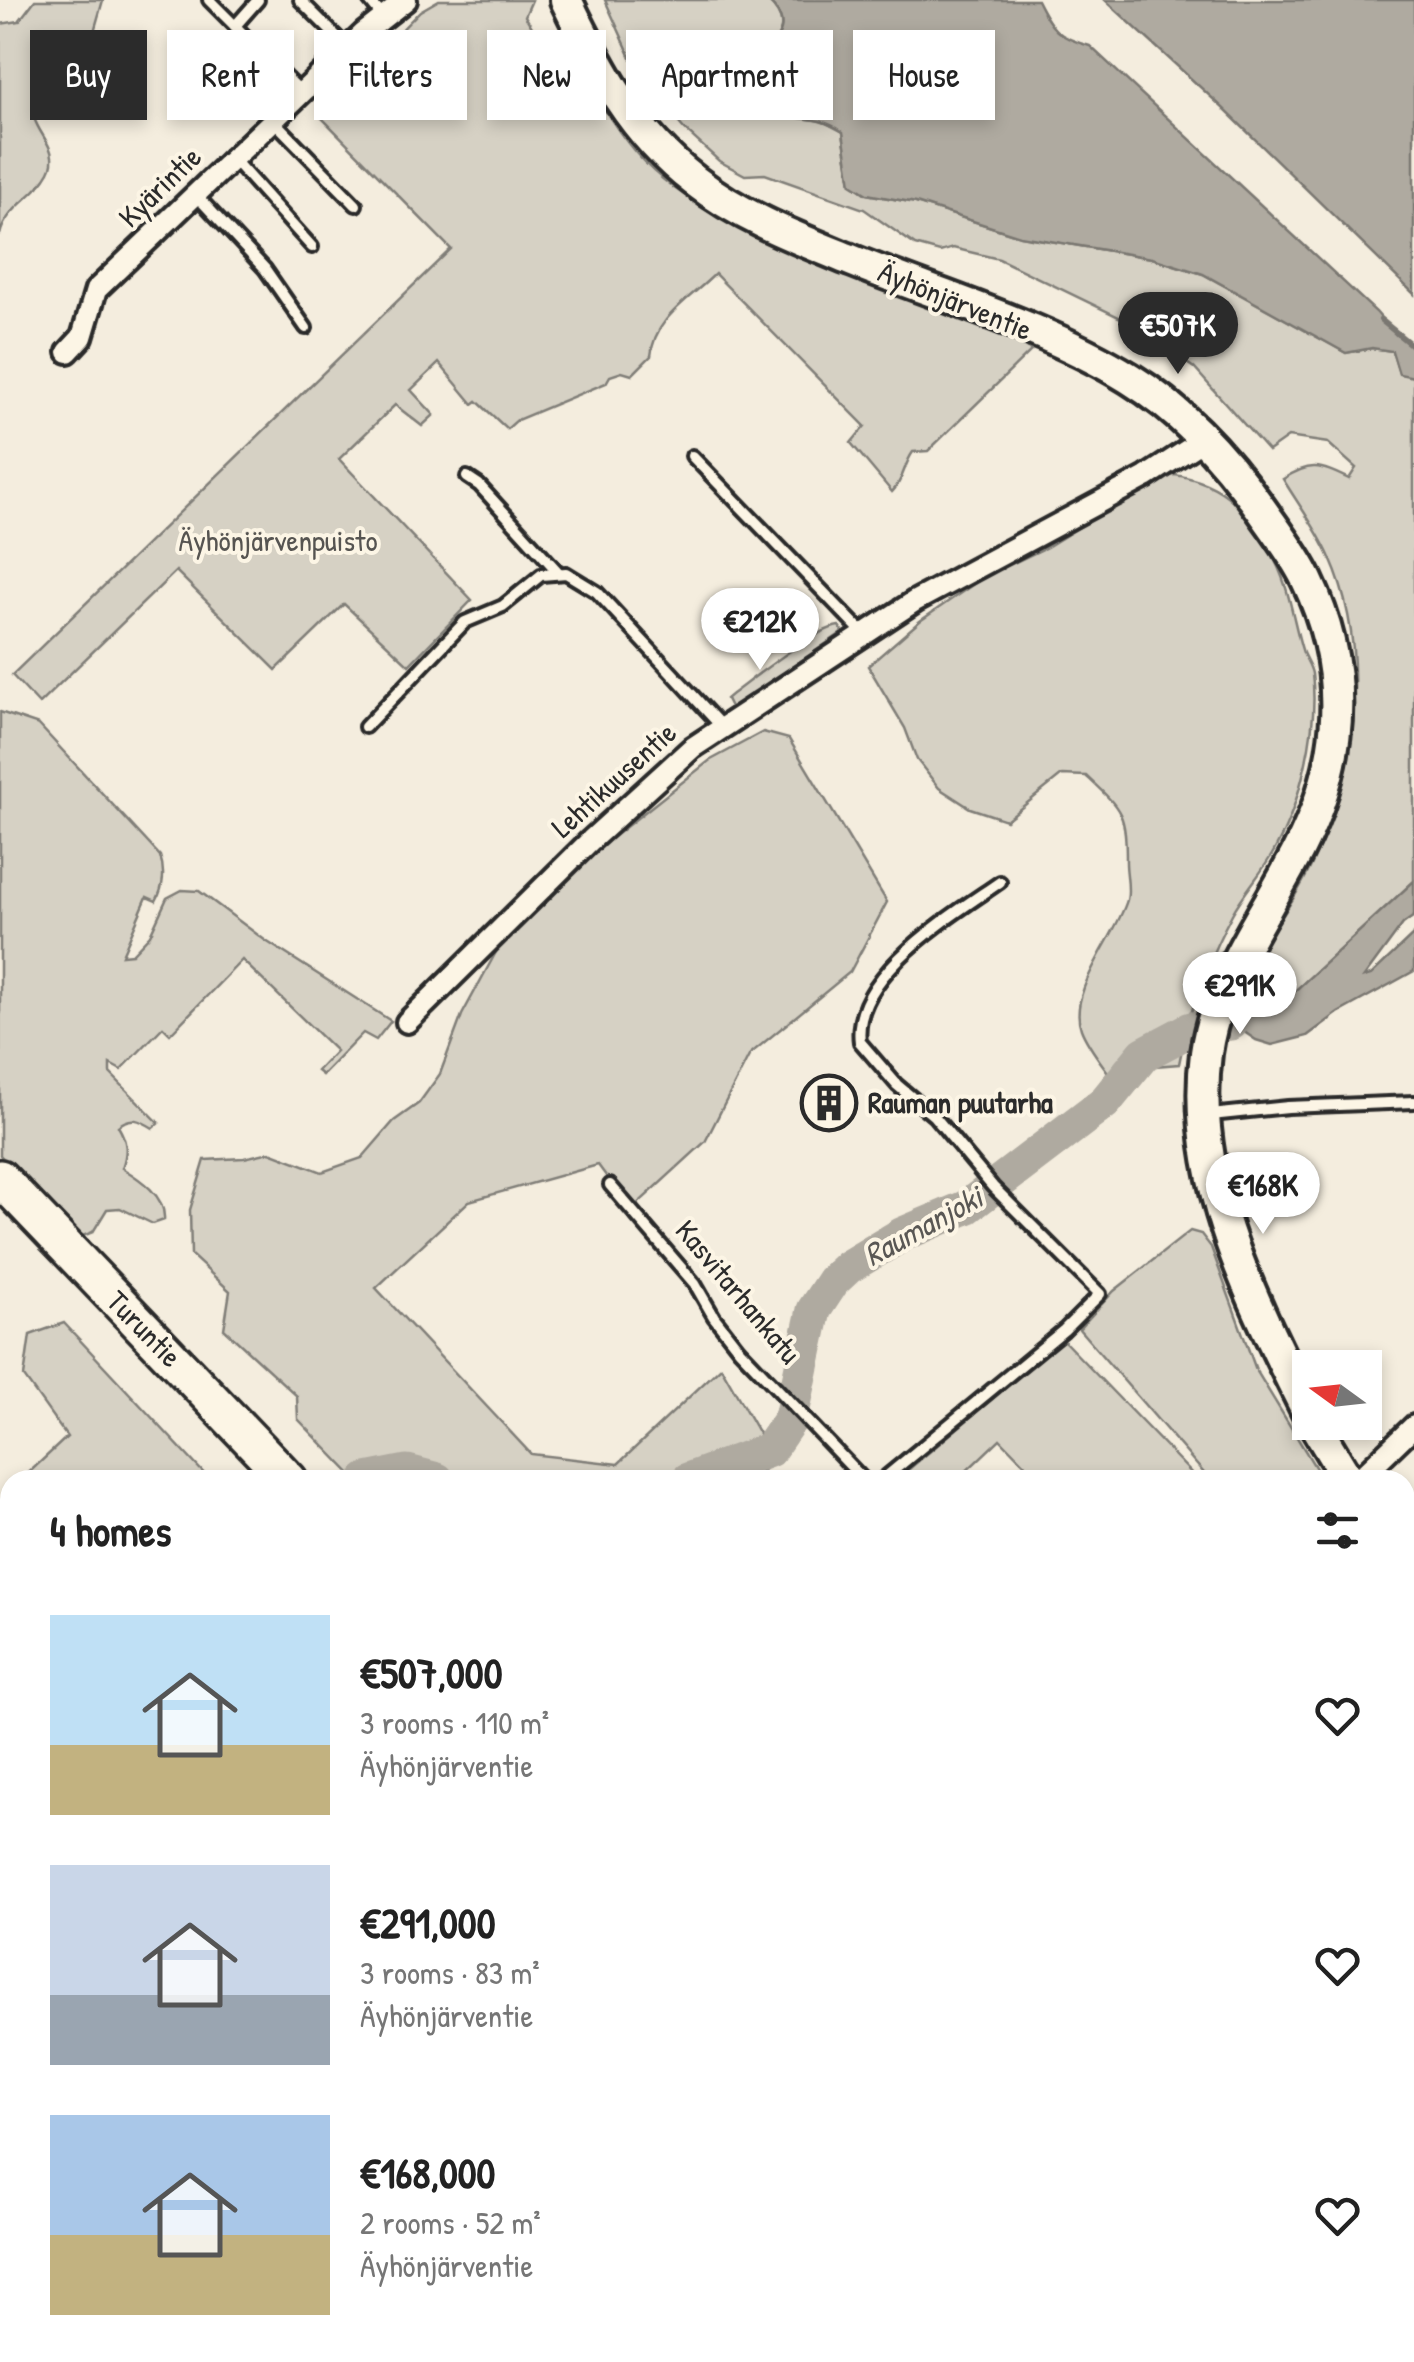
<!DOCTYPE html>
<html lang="en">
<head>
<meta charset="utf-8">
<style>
  :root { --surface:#fff; --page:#f2f2f2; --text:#222; --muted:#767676; --accent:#2b2b2b }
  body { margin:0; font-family:"Patrick Hand",sans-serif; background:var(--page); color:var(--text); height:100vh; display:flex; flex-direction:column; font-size:38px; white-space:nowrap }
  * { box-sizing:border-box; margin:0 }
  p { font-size:32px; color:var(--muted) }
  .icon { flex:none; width:55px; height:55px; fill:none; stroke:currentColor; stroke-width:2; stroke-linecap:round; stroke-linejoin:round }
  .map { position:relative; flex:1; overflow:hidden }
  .drawer { position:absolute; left:0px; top:1470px; width:1415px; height:892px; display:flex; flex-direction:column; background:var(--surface); border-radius:30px 30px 0 0; box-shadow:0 5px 15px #0003 }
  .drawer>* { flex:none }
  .banner { position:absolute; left:30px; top:30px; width:1355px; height:90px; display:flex; gap:20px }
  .needle { width:65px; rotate:285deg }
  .controls { position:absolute; left:1292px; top:1350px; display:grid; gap:20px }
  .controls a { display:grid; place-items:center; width:90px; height:90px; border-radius:0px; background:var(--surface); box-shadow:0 5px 15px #0003; font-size:50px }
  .price { position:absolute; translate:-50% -85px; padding:0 22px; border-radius:35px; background:#fff; color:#222; font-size:32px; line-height:65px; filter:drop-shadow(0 2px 5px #0008) }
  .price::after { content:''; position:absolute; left:50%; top:60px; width:30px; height:22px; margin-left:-15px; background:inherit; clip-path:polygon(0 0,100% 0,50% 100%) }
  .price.selected { background:var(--accent); color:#fff }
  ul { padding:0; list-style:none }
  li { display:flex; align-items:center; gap:30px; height:250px; padding:0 50px }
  li span { display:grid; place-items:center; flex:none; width:280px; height:200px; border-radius:0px; color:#555 }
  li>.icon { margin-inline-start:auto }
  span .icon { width:120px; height:120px; fill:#fffc; stroke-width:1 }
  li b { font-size:42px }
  h2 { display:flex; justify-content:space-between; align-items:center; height:120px; padding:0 50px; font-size:42px }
  .chip { padding:0 35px; border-radius:0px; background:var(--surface); box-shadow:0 5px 15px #0003; font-size:35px; line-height:90px }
  .chip.selected { background:var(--accent); color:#fff }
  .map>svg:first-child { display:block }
  .green { fill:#d6d1c4; stroke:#807e78; stroke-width:2.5 }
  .water { fill:#afaaa0; stroke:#7a7771; stroke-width:2.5 }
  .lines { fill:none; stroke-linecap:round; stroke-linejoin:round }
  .stream { stroke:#7a7771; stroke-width:6 }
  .river { stroke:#afaaa0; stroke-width:35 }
  .service-casing { stroke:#2b2b2b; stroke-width:18 }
  .minor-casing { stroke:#2b2b2b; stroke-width:28 }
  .secondary-casing { stroke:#2b2b2b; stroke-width:38 }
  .trunk-casing { stroke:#2b2b2b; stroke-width:42 }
  .service { stroke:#fcf5e5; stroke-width:10 }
  .minor { stroke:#fcf5e5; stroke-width:20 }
  .secondary { stroke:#fcf5e5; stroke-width:30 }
  .trunk { stroke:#fcf5e5; stroke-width:35 }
  .labels { text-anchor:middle; stroke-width:8; stroke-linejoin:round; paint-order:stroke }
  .street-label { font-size:30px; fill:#2b2b2b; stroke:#fcf5e5 }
  .park-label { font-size:30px; fill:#565451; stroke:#fcf5e5 }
  .poi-label { font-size:30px; font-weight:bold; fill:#2b2b2b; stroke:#fcf5e5; text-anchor:start }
  .water-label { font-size:32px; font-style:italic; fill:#595754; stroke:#fcf5e5 }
</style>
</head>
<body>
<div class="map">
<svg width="1414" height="2362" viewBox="0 0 1414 2362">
  <rect width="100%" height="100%" fill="#f4edde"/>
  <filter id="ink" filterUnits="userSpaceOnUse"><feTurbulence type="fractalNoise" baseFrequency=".01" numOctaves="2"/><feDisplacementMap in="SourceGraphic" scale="20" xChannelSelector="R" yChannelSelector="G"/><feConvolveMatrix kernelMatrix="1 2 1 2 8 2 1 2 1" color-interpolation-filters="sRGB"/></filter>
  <g filter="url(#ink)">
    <g class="green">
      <path d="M35,0H103L87,56L75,76L51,80C47,85 39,92 36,98C22,127 64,144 49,172C36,197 6,207 0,235V24L19,21Z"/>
      <path d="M439,0H532L525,16L542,43L564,41C589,82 611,127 644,162C708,229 842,268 929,303C956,314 1013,329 1031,351L928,451L913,452C903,466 904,480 892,492L851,443L865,426L715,274C690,299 654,318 651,356L632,375L622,372L610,376L606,383L517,420L507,429L477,401L473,404L439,363L411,390L434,415L422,426L395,405L339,459L472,600L409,665L344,604L276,670L176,571L39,704L12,675L451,249L319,115L420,11Z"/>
      <path d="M605,0H767C789,20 784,34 764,52L774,114L822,121L843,132L851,183L866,194L916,203L1020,236L1152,258L1203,274L1346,353L1372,348L1392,351L1399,373L1414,377V881L1296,990L1257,1003L1240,990C1259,945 1292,908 1312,864C1355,773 1372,652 1330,558C1318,530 1298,504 1283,479C1311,461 1319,465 1349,479L1356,468L1328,443L1288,437L1268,451L1194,368L1121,318L999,259L953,248L940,252L915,245L864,209L765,174L745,175L719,161L684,129L655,95L634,64Z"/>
      <path d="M1175,475C1226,483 1246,510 1271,553C1290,586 1292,618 1303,653C1306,660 1311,667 1312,674C1319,727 1300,805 1274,851C1262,873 1244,892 1232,914C1206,962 1189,1011 1179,1064L1142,1067L1117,1079L1110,1075C1100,1061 1087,1045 1081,1029C1067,991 1116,937 1127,900C1130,889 1126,874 1126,862C1126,812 1122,810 1086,776L1062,775L1006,820L970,808L939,788L917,760L905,728L868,666L920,621L997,568L1001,569L1047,547L1159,478Z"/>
      <path d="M839,626L843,632L731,709L726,699L732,694C755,677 813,630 839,626Z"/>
      <path d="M0,712L39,725L160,856C165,870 164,887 156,901L147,897L122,955L132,954L150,935L167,898L182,890L199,891L266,941L391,1021L376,1040L363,1033L322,1075L317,1071L336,1051L242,960L170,1034L163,1027L121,1070L110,1064V1073L159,1123L153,1128C140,1120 131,1115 118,1126C127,1141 128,1151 122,1168C140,1179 166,1196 164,1220L153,1224L120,1208L107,1209L93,1232L80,1237L0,1155Z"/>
      <path d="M763,732L789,739L887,902L850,972L750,1054L705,1142L631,1210L598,1165L469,1201L376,1288L531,1454L618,1464L721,1367L774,1460L753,1480H357L298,1419L297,1396L224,1329L230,1291L191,1255L190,1210L205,1160L244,1158L270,1152L322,1172L362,1158L394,1121L419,1103L440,1074L462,1015L501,943L579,864L709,761Z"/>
      <path d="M1190,1231L1201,1234L1211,1247L1256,1370L1323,1480H1210L1079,1329L1114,1291Z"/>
      <path d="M64,1323L210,1480H21L67,1437L24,1377L30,1335Z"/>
      <path d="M1063,1340L1198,1480H1040L1000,1439L957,1480H896L991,1400L1038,1354Z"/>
      <path d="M1405,1711L1414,1719V1875L1405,1861Z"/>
      <path d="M104,2352H560L569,2362H99Z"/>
    </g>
    <g class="water">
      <path d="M767,0H1037C1052,30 1057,37 1090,46L1376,312L1396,335L1414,345V377L1399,374L1392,351L1372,348L1346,353L1203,274L1152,258L1020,236L916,203L867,194L851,184L843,132C800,101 757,143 755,64C773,40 798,29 767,0Z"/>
      <path d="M1105,0H1414V294L1223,108Z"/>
      <path d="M1414,881V916L1403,924L1364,977L1371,975L1414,934V971L1338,1013L1307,1036L1272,1045L1256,1040L1231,1023L1257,1003L1296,990Z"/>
    </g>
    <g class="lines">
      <path class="stream" d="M1381,320L1414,347"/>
      <g class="river">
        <path d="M367,1480L407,1472L437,1480"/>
        <path d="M688,1480L769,1450L791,1418L814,1310L833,1281L848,1267L903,1234L967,1207L1105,1102L1144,1054L1191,1029L1231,1023"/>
        <path d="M0,1572L10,1568"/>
      </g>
      <g class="service-casing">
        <g id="service">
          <path d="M209,0L301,92"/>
          <path d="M300,0L348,48"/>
          <path d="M369,0L383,17"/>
          <path d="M235,26L258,0"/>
          <path d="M273,120L356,205"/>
          <path d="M233,159L312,247"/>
          <path d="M196,195L265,269L306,328"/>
          <path d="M692,456L863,633"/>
          <path d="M467,477L479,485L559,573"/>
          <path d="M365,727L465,622L503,606L541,575L566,573L597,592L722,727"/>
          <path d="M1211,1115L1288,1107L1414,1102"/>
          <path d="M610,1185L695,1284L714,1317L739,1349L864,1480"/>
          <path d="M882,1480L1064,1330L1100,1294L993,1187L934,1116L897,1085L860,1042C851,975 953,915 1000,882"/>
          <path d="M1314,2352L1322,2362"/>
        </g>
      </g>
      <g class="minor-casing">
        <g id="minor">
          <path d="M68,352L82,337L96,290L364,33L406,0"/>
          <path d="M407,1022L591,840L692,748L915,601L1146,477L1203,440"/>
          <path d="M1358,1480L1414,1426"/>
          <path d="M0,1873L10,1863"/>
          <path d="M1405,2050L1414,2059"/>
          <path d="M0,2278L10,2259"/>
          <path d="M583,2352L592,2362"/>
          <path d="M889,2352L898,2362"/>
        </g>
      </g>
      <g class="secondary-casing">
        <g id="secondary">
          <path d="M566,0C599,69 632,133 695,181C741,217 799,239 853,261C943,297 1048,328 1129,378C1181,410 1226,459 1261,509C1277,532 1295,555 1307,580C1354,678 1342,773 1290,866C1257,927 1216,983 1206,1053C1189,1182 1255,1305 1310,1417"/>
          <path d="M1313,1422L1348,1480"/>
          <path d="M1405,1574L1414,1588"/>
          <path d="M1405,2132L1414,2123"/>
          <path d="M1144,2362L1156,2352"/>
        </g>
      </g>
      <g class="trunk-casing">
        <g id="trunk">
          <path d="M0,1178L289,1480"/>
          <path d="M1126,2352L1135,2362"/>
        </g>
      </g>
      <use href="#service" class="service"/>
      <use href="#minor" class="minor"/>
      <use href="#secondary" class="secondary"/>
      <use href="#trunk" class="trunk"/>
    </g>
  </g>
  <defs>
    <g id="building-ring" transform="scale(2.875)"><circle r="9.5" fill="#fcf5e5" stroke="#2b2b2b" stroke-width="1.5"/><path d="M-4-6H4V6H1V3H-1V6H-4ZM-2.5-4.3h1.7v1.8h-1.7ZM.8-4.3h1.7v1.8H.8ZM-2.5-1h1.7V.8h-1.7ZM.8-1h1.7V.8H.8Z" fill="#2b2b2b"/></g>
  </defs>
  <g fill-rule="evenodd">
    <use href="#building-ring" x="829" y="1103"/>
  </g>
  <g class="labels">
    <g class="street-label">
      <text transform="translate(160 187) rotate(-44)" y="10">Kyärintie</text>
      <text transform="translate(955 301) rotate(22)" y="10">Äyhönjärventie</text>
      <text transform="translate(614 780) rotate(-42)" y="10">Lehtikuusentie</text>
      <text transform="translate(738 1292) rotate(50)" y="10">Kasvitarhankatu</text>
      <text transform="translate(144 1329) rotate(46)" y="10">Turuntie</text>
    </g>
    <g class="park-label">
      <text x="278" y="551">Äyhönjärvenpuisto</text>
    </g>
    <g class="poi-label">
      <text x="868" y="1113">Rauman puutarha</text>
    </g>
    <g class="water-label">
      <text transform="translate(923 1226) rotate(-29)" y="11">Raumanjoki</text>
    </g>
  </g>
</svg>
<div class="controls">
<a><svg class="needle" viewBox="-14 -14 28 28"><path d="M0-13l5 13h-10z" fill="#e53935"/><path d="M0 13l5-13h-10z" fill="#767676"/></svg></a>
</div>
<b class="price selected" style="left:1178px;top:377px">€507K</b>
<b class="price" style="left:760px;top:673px">€212K</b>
<b class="price" style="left:1240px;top:1037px">€291K</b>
<b class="price" style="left:1263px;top:1237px">€168K</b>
<div class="banner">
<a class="chip selected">Buy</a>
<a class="chip">Rent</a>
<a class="chip">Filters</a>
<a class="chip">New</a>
<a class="chip">Apartment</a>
<a class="chip">House</a>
</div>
<section class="drawer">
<h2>4 homes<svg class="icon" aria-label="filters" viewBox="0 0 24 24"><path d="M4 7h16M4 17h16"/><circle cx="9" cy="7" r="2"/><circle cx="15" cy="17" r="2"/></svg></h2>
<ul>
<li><span style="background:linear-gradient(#bfe0f5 65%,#c2b280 0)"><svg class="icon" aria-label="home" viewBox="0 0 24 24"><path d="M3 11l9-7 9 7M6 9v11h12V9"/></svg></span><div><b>€507,000</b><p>3 rooms · 110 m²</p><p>Äyhönjärventie</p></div><svg class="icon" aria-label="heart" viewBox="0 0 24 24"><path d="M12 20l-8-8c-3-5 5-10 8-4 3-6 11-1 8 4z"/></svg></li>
<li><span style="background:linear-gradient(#c9d6e8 65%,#9aa5b1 0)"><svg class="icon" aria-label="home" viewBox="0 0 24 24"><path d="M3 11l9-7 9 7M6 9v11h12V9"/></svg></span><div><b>€291,000</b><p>3 rooms · 83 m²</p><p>Äyhönjärventie</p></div><svg class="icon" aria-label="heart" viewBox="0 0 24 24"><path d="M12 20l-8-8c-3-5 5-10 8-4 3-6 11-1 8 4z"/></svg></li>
<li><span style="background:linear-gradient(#a9c7e8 60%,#c2b280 0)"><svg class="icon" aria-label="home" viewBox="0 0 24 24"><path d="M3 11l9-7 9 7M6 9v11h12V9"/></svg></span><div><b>€168,000</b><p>2 rooms · 52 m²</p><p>Äyhönjärventie</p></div><svg class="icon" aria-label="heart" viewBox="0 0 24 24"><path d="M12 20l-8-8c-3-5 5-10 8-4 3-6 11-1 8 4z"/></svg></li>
</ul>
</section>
</div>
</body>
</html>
